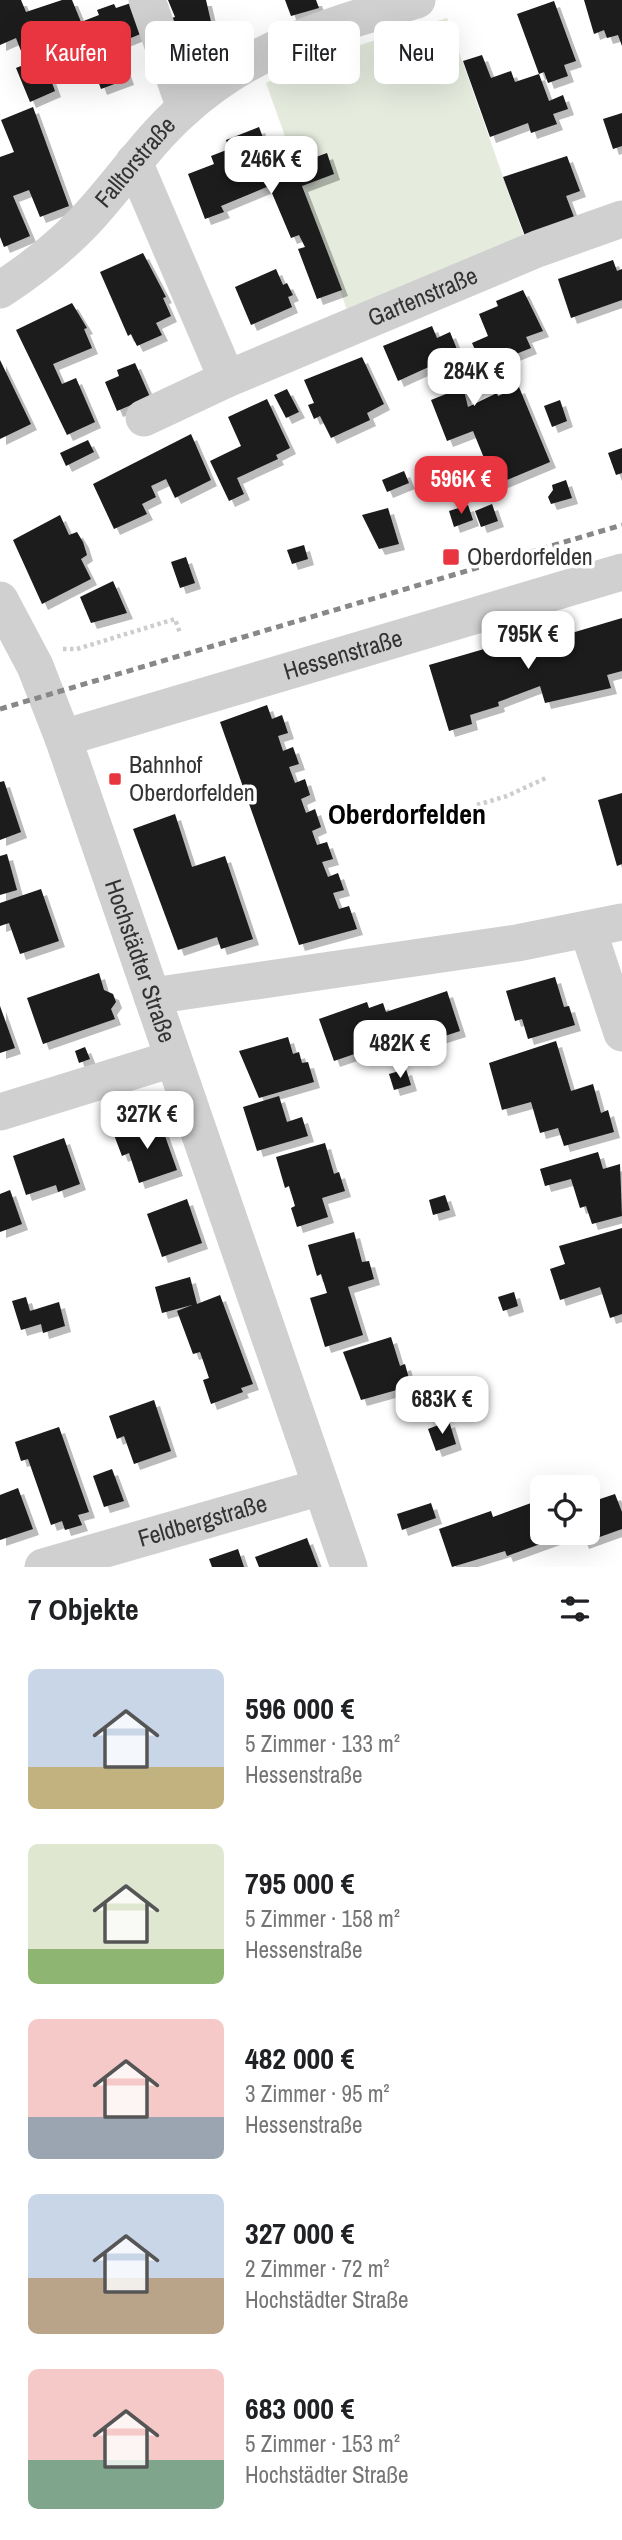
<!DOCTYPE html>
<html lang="de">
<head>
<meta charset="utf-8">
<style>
  :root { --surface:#fff; --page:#f6f6f6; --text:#202124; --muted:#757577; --accent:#e9353f }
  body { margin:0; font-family:"Archivo Narrow",sans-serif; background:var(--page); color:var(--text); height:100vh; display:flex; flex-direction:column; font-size:26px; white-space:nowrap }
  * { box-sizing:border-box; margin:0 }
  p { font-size:23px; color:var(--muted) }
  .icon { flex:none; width:38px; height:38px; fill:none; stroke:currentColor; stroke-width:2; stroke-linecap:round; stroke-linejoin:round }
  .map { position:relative; height:1567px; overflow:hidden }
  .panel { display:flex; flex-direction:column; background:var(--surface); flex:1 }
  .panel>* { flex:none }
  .guide { position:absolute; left:21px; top:21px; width:581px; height:63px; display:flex; gap:14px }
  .controls { position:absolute; left:530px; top:1475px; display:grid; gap:14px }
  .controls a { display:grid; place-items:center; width:70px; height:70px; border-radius:10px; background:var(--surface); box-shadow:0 7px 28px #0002; font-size:35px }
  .price { position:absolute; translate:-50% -60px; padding:0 16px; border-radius:14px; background:#fff; color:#222; font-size:23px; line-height:46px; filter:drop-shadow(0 2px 4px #0008) }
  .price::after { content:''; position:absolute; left:50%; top:42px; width:21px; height:16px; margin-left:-10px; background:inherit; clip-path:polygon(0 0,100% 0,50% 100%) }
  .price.selected { background:var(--accent); color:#fff }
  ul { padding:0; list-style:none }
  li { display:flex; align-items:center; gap:21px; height:175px; padding:0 28px }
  li span { display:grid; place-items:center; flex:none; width:196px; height:140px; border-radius:10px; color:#555 }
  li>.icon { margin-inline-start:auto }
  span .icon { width:84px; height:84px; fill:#fffc; stroke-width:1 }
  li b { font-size:30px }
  h2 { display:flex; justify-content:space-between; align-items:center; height:84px; padding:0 28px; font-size:30px }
  .pill { padding:0 24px; border-radius:10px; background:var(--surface); box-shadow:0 7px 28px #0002; font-size:24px; line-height:63px }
  .pill.selected { background:var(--accent); color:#fff }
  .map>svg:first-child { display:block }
  .green { fill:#e5ecde }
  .building { fill:#1a1a1a; filter:url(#shadow) }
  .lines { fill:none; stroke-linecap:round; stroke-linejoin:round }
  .path { stroke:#cdcdcd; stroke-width:4.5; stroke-dasharray:3.5 3.5; stroke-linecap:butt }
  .minor { stroke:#d0d0d0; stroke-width:37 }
  .rail { stroke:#888; stroke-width:5; stroke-dasharray:7 5; stroke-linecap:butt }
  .poi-dot { fill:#e9353f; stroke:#fff; stroke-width:2.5 }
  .labels { text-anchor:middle; stroke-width:7; stroke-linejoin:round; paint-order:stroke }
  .street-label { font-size:24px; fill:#333; stroke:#fff }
  .poi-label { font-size:24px; fill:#333; stroke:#fff; text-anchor:start }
  .quarter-label { font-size:28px; font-weight:bold; fill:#000; stroke:#fff }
</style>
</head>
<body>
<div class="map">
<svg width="622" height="1567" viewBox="0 0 622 1567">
  <defs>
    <filter id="shadow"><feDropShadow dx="6" dy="6" stdDeviation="0" flood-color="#0004"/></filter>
  </defs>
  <rect width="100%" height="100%" fill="#fff"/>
  <path class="green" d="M447,18L525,239L348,313L266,83L318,58Z"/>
  <g class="building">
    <path d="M0,0H21L26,12L62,0H72L81,22L99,15L97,10L114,4L116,8L131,3L143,33L116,44L128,79L101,89L88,54L47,69L55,91L30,102L16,68L26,64L16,38L0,45Z"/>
    <path d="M168,0H206L212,26L177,36L169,19L175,17Z"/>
    <path d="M285,0H316L319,8L291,16Z"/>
    <path d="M584,0H622V46L618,35L607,38L604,30L594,34Z"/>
    <path d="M554,1L576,61L564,65L568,76L548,83L544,72L539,74L517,14Z"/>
    <path d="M482,55L491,78L511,71L515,82L539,74L549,101L563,95L568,109L553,114L557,124L531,133L528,123L490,137L463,61Z"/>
    <path d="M33,107L69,206L40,217L29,190L13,196L30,236L4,247L0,237V157L14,152L1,120Z"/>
    <path d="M622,113V146L613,149L603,119Z"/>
    <path d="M259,127L278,177L274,156L289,153L294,165L327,153L334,174L302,186L342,290L317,299L298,249L305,247L299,235L291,238L269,186L221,206L224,212L205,219L188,174L214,164L211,156L229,149L226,140Z"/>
    <path d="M567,156L580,191L566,196L574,217L525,236L503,177Z"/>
    <path d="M143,253L166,297L163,298L171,316L156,323L162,335L137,346L131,334L128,336L100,272Z"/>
    <path d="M613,260L617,271L622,269V300L571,318L558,279Z"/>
    <path d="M276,269L283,285L287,283L293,295L288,297L292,307L251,325L235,287Z"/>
    <path d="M523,290L543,331L526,337L531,348L483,367L472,343L488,336L479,314L498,306L496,301Z"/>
    <path d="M72,303L87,328L84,329L92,348L53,364L62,384L76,378L95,422L67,435L16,330Z"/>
    <path d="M432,326L437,338L450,332L471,384L463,387L468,407L497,393L498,396L519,387L550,462L495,485L473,431L447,441L431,400L456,390L444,360L398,381L383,346Z"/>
    <path d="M362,357L384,404L367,413L370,420L331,438L320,416L314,419L308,405L314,403L304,380Z"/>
    <path d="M0,360L31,424L0,439Z"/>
    <path d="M135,363L150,397L117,411L105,382L119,376L117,370Z"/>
    <path d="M287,389L299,412L286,418L274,395Z"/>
    <path d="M267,399L290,448L276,455L278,459L237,478L244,494L229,501L210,461L241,446L228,417Z"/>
    <path d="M560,400L567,421L552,427L544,406Z"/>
    <path d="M191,434L211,480L175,498L166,479L151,486L156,497L142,504L147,514L114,529L93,484Z"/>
    <path d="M88,440L94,452L66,466L60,453Z"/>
    <path d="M622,448V473L616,475L608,453Z"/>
    <path d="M404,471L409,483L387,492L382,480Z"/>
    <path d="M566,480L572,498L551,504L548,497L553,490L552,485Z"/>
    <path d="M492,504L498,521L481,527L475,511Z"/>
    <path d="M468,505L473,520L454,527L449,511Z"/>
    <path d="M388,508L399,544L379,549L362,515Z"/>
    <path d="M60,515L69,535L77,532L83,542L87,555L81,559L91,579L42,604L13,540Z"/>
    <path d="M304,545L308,559L292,564L287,550Z"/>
    <path d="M186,557L195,583L180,588L171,562Z"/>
    <path d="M113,581L127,613L91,623L80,597Z"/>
    <path d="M622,618V671L607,675L611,688L545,703L540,686L498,702L499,706L470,715L472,724L449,731L429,665L526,637L528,646Z"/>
    <path d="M267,705L272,719L282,715L288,733L278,736L283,751L293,747L299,764L289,767L295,783L305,779L310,795L301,799L306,813L315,809L321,827L312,831L317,845L327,842L333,859L322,862L328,877L338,873L344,890L333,893L339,909L349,906L357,929L299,945L220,722Z"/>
    <path d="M4,781L21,832L0,840V782Z"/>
    <path d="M622,793V864L617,866L598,800Z"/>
    <path d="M175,814L192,867L225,856L253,939L221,949L217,937L178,950L133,829Z"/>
    <path d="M7,854L17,890L0,895V856Z"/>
    <path d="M41,889L59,941L20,954L9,923L0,926V903Z"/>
    <path d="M99,973L104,990L113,994L116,1002L111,1009L115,1019L43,1044L27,998Z"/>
    <path d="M555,977L564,1007L569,1006L575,1025L528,1039L522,1019L515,1021L506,991Z"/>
    <path d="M447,991L460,1031L414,1046L410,1035L334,1061L319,1019L367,1002L369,1008L383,1003L386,1012Z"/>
    <path d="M0,1006L15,1048L0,1053Z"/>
    <path d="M288,1037L293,1054L299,1052L302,1063L308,1062L314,1082L259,1098L239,1051Z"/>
    <path d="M556,1041L571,1091L593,1084L601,1113L608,1110L614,1132L564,1146L558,1128L540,1133L531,1102L502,1110L489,1063Z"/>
    <path d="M85,1047L90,1059L79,1063L75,1051Z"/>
    <path d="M406,1069L411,1085L394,1090L389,1074Z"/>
    <path d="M279,1096L287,1122L302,1117L308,1136L257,1151L243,1107Z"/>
    <path d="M159,1119L177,1170L139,1183L129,1153L122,1156L114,1135Z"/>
    <path d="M64,1138L80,1184L58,1192L56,1185L26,1195L13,1156Z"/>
    <path d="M325,1143L334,1174L339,1172L345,1191L322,1198L328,1217L297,1227L291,1208L295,1206L289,1186L285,1188L276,1157Z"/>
    <path d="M598,1152L603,1169L620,1164L622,1216L592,1224L586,1206L580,1208L571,1179L545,1186L540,1169Z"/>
    <path d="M10,1190L22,1224L0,1232V1194Z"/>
    <path d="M445,1195L450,1210L433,1215L429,1200Z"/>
    <path d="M187,1199L202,1243L162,1257L147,1214Z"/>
    <path d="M622,1228V1314L610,1318L600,1287L560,1300L550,1269L565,1264L559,1246Z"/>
    <path d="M354,1232L362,1262L369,1261L374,1279L348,1287L363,1335L325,1347L310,1298L327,1293L321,1274L317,1276L308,1245Z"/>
    <path d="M190,1277L197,1304L220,1295L253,1384L241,1388L243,1392L211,1404L203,1380L209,1378L200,1352L193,1354L177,1311L192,1305L162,1313L155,1287Z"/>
    <path d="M514,1292L518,1306L503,1311L498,1297Z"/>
    <path d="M26,1297L30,1311L59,1302L65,1326L43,1333L41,1324L21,1330L12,1301Z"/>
    <path d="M391,1337L400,1366L405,1364L411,1386L361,1400L343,1352Z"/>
    <path d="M154,1400L171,1451L134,1464L124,1436L117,1439L109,1416Z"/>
    <path d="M449,1421L456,1444L436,1451L428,1429Z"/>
    <path d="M59,1427L89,1512L78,1515L82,1525L65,1530L62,1521L51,1525L28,1459L21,1461L15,1442Z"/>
    <path d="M112,1469L124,1501L104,1507L93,1476Z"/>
    <path d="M18,1488L33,1529L0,1540V1495Z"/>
    <path d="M615,1494L622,1512V1529L583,1543L579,1533H588V1503Z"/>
    <path d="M542,1499V1533H555L557,1538L507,1556L505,1551L452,1567L439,1529L491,1511L493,1517Z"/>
    <path d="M431,1503L436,1518L402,1530L397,1514Z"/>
    <path d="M307,1538L318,1567H259L255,1557Z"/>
    <path d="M238,1549L244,1567H212L209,1559Z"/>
  </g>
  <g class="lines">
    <g class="path">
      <path d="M63,649H77L175,619L180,633"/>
      <path d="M477,805L507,796L548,777"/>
    </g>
    <g class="minor">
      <path d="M147,0L185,108"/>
      <path d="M134,162L227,379"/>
      <path id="s1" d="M0,290C37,266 72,238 100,204C128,172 152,137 184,109C254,46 330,26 417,0"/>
      <path id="s2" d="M144,418L227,379L537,249L622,219"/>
      <path id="s3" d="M0,600L35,666L63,738L349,1567"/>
      <path id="s4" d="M63,738L622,572"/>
      <path d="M588,930L622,1033"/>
      <path d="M152,996L517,943L622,922"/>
      <path d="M0,1112L172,1059"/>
      <path id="s5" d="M43,1567L321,1487"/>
    </g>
    <path class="rail" d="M0,709L622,525"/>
  </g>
  <g class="poi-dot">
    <rect x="442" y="548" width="18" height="18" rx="3.5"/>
    <rect x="108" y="772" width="14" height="14" rx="3.5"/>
  </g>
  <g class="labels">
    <g class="street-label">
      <text dy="8" stroke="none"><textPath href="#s1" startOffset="187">Falltorstraße</textPath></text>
      <text dy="8" stroke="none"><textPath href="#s2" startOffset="304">Gartenstraße</textPath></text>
      <text dy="8" stroke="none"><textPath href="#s4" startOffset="292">Hessenstraße</textPath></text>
      <text dy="8" stroke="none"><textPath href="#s3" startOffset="388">Hochstädter Straße</textPath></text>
      <text dy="8" stroke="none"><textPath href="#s5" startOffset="166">Feldbergstraße</textPath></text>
    </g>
    <g class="poi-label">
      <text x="467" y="565">Oberdorfelden</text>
      <text x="129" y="773">Bahnhof<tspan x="129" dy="28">Oberdorfelden</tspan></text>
    </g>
    <g class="quarter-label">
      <text x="407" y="824">Oberdorfelden</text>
    </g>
  </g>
</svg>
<div class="controls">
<a><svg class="icon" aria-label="locate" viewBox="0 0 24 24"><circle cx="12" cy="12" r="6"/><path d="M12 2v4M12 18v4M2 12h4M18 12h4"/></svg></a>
</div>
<b class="price" style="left:271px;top:196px">246K €</b>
<b class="price" style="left:474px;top:408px">284K €</b>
<b class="price selected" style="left:461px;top:516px">596K €</b>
<b class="price" style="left:528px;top:671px">795K €</b>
<b class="price" style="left:400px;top:1080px">482K €</b>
<b class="price" style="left:147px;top:1151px">327K €</b>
<b class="price" style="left:442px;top:1436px">683K €</b>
<div class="guide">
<a class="pill selected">Kaufen</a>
<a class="pill">Mieten</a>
<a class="pill">Filter</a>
<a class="pill">Neu</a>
</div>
</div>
<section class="panel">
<h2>7 Objekte<svg class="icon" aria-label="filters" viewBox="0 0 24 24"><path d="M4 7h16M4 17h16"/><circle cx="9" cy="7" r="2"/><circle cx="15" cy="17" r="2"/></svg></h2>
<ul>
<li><span style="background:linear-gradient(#c9d6e8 70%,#c2b280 0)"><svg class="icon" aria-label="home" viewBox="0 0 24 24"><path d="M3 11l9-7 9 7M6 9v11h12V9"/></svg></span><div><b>596 000 €</b><p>5 Zimmer · 133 m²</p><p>Hessenstraße</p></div></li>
<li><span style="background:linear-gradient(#dfe7d0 75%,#8fb573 0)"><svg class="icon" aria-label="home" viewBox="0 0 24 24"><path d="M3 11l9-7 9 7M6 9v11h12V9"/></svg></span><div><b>795 000 €</b><p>5 Zimmer · 158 m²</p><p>Hessenstraße</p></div></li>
<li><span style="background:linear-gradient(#f6c9c9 70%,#9aa5b1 0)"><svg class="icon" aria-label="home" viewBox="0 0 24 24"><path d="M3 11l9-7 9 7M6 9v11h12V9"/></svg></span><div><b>482 000 €</b><p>3 Zimmer · 95 m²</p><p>Hessenstraße</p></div></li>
<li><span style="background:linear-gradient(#c9d6e8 60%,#b9a48a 0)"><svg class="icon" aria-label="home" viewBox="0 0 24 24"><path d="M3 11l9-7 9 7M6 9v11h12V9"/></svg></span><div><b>327 000 €</b><p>2 Zimmer · 72 m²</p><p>Hochstädter Straße</p></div></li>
<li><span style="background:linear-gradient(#f6c9c9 65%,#7fa58c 0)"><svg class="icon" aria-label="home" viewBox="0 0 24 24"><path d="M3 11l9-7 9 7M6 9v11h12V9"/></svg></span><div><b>683 000 €</b><p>5 Zimmer · 153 m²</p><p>Hochstädter Straße</p></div></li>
</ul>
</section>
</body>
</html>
